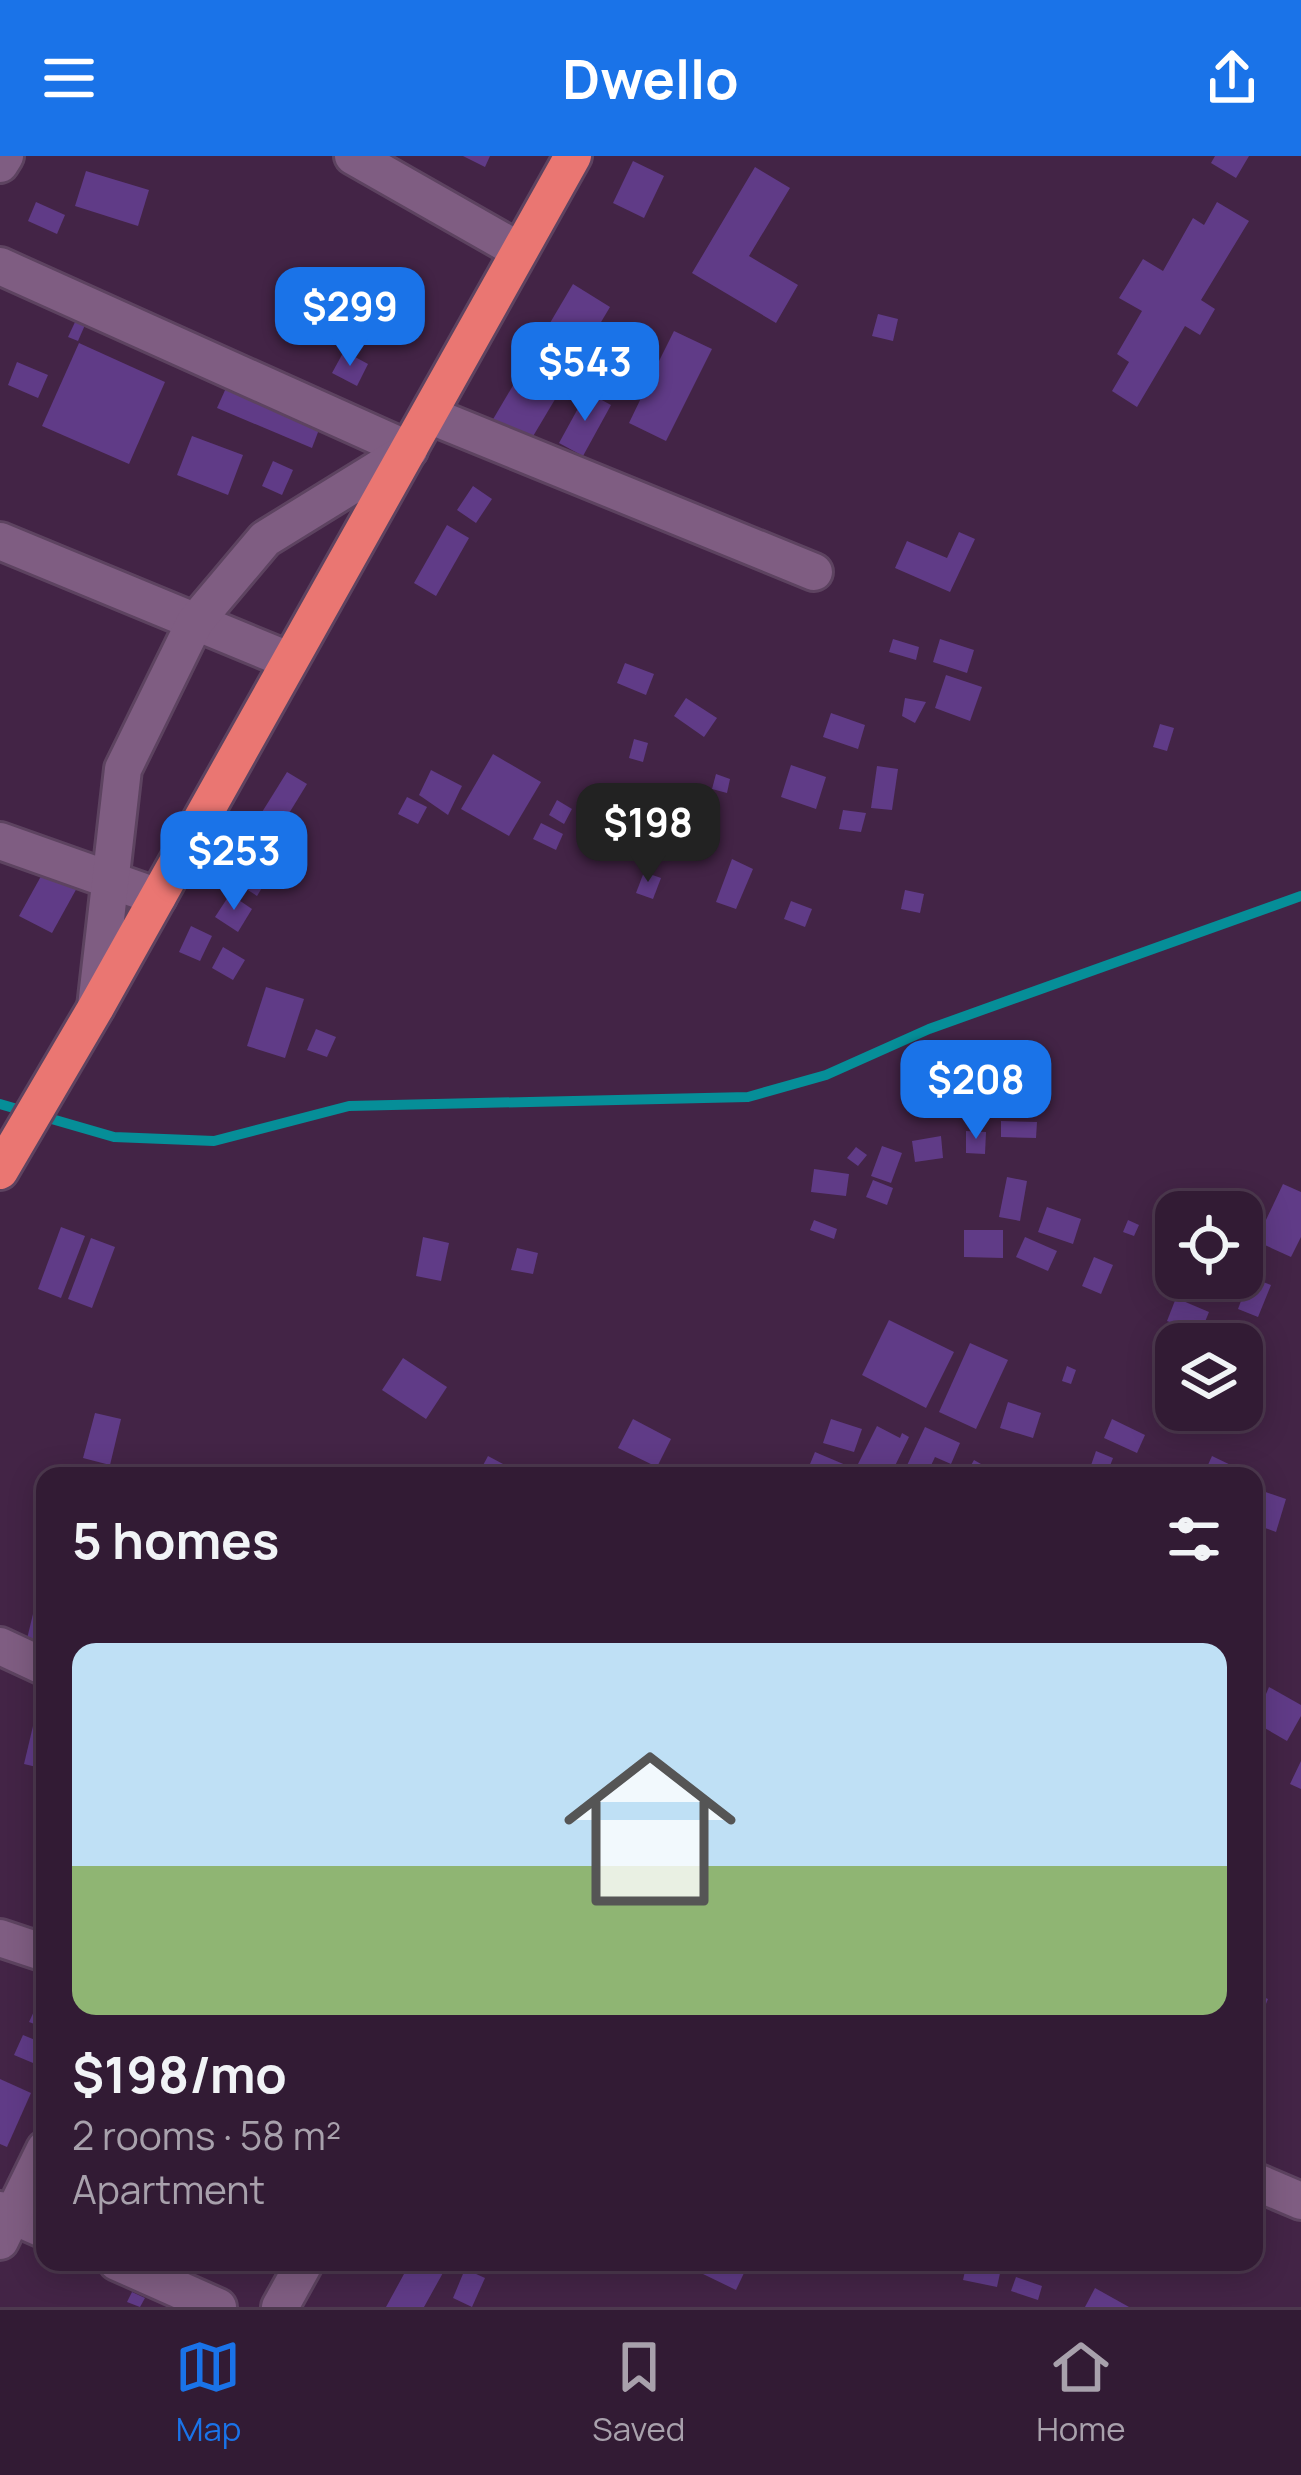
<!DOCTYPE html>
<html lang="en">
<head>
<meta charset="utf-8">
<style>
  :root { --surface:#321b34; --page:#3d2840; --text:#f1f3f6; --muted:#a8a1ac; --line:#4d394f; --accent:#1a73e8 }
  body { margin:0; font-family:Manrope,sans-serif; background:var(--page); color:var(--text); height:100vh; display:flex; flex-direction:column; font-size:45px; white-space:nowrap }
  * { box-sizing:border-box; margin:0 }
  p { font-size:39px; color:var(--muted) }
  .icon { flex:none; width:66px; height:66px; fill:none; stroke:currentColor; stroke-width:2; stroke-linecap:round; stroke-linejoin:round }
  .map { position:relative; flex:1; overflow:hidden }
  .panel { position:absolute; left:36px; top:1311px; width:1227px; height:804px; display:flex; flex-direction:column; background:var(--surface); border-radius:24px; box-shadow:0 6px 30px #0003,0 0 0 3px var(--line) }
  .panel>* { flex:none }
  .tools { position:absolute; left:1155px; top:1035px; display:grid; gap:24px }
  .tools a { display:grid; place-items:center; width:108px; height:108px; border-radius:24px; background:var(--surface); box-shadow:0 6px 30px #0003,0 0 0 3px var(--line); font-size:60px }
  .price { position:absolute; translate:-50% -102px; padding:0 27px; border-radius:24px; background:var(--accent); color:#fff; font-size:39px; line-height:78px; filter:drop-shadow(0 3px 6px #0008) }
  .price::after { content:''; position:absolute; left:50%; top:72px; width:36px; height:27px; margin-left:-18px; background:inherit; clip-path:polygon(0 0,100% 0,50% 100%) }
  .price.on { background:#222; color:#fff }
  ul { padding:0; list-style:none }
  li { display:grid; align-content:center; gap:24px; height:636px; padding:0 36px }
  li+li { border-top:3px solid var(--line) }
  li span { display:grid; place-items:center; height:372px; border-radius:24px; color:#555 }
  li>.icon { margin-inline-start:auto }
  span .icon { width:216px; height:216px; fill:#fffc; stroke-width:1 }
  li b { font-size:51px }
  h2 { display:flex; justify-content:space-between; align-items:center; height:144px; padding:0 36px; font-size:51px }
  header { display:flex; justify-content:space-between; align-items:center; height:156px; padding:0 36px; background:var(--accent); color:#fff; font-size:54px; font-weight:700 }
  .dock { display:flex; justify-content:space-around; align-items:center; height:168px; border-top:3px solid var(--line); background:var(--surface); font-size:33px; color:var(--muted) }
  .dock a { display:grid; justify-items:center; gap:6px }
  .dock .on { color:var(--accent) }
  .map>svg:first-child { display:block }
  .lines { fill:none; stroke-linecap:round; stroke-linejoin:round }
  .stream { stroke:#068e98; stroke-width:10 }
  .building { fill:#603b87 }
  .street-casing { stroke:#5d4360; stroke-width:42 }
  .highway-casing { stroke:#5d4360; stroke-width:42 }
  .street { stroke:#7f5d82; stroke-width:36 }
  .highway { stroke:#ea7672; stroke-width:36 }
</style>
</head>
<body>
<header><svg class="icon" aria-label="menu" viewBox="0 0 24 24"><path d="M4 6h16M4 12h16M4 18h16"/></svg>Dwello<svg class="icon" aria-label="share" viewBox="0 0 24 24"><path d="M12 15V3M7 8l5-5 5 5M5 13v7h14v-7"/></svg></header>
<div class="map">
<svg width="1301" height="2151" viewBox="0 0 1301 2151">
  <rect width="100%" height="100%" fill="#432446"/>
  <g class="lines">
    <path class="stream" d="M0,948L114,981L214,985L349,950L748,941L826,919L929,873L1301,740"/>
  </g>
  <g class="building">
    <path d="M463,0H490L485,11Z"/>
    <path d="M1215,0H1249L1236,22L1211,7Z"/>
    <path d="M633,5L664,20L644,62L613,47Z"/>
    <path d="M755,11L790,32L749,100L798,129L776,167L692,117Z"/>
    <path d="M86,15L149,34L138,70L75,50Z"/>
    <path d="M36,46L65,59L57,78L28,65Z"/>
    <path d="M1217,46L1249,65L1201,144L1215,153L1200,179L1185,170L1137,251L1112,235L1129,206L1117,198L1142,155L1119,142L1143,103L1163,115L1193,62L1204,69Z"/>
    <path d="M573,128L610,151L529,287L492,265Z"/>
    <path d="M878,158L898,163L893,185L872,180Z"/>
    <path d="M76,164L85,169L78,185L68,181Z"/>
    <path d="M674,175L712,193L666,285L629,267L643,238L628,229L640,207L654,215Z"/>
    <path d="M79,187L165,226L129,308L42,270Z"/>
    <path d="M344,195L368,208L357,230L332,217Z"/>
    <path d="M17,206L48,219L38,242L8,229Z"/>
    <path d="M226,232L320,271L312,292L217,252Z"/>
    <path d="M587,236L611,249L583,300L559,287Z"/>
    <path d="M192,280L243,299L228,339L177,319Z"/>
    <path d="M273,305L293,314L282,339L262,330Z"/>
    <path d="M473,330L492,343L476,367L457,354Z"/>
    <path d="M447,369L469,382L436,440L414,427Z"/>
    <path d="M959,376L975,383L950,436L895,412L907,385L947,402Z"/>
    <path d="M893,483L919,491L916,504L889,496Z"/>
    <path d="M940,483L974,494L967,517L933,506Z"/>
    <path d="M625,507L654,518L646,539L617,527Z"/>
    <path d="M946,519L982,531L970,565L935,552Z"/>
    <path d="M686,542L717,562L704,581L674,560Z"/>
    <path d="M905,542L926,546L915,567L902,560Z"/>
    <path d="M831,557L865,569L858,593L823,581Z"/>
    <path d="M1160,568L1174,572L1167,595L1153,591Z"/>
    <path d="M634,583L648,587L643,606L629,602Z"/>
    <path d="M493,598L541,626L509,680L461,653Z"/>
    <path d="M791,609L826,621L816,653L781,641Z"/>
    <path d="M877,610L898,613L892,654L871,652Z"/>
    <path d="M431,614L462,630L448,659L419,639Z"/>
    <path d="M287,616L307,628L256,711L236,698Z"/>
    <path d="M716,618L730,623L727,637L712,633Z"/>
    <path d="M407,641L427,651L418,668L398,658Z"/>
    <path d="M557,644L572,653L564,668L549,659Z"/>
    <path d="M843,654L866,657L861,676L839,673Z"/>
    <path d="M648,661L656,662L652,679L642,680Z"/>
    <path d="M677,663L715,674L708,700L670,688Z"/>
    <path d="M541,667L563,678L556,694L533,683Z"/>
    <path d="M732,703L753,713L736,753L716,746Z"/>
    <path d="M247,709L268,722L257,740L237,727Z"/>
    <path d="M45,713L78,730L52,777L19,760Z"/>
    <path d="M644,716L661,722L653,743L636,737Z"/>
    <path d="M905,734L924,738L920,757L901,753Z"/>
    <path d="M230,738L252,753L238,776L215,761Z"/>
    <path d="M791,745L812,753L805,771L784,763Z"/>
    <path d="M191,770L212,780L200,805L179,796Z"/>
    <path d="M223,791L245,804L233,824L212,812Z"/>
    <path d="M266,831L304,843L285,902L247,890Z"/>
    <path d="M316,873L336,881L327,901L307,894Z"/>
    <path d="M1001,965L1037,966L1036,982L1001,981Z"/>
    <path d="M966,975L986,976L985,998L966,997Z"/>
    <path d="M941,980L943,1002L915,1006L912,985Z"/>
    <path d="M882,990L902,997L891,1027L871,1020Z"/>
    <path d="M856,991L867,999L858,1010L847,1002Z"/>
    <path d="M814,1013L849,1018L846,1040L811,1036Z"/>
    <path d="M1007,1021L1027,1025L1020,1065L999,1061Z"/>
    <path d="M873,1024L893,1032L887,1049L866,1041Z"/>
    <path d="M1283,1028L1301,1036V1081L1291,1101L1256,1085Z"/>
    <path d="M1223,1037L1255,1051L1247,1068L1242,1066V1056L1216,1053Z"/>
    <path d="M1047,1051L1081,1063L1073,1088L1038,1076Z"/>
    <path d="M814,1064L837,1073L834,1083L810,1074Z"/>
    <path d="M1128,1064L1139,1069L1134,1080L1123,1076Z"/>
    <path d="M61,1071L85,1080L61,1142L38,1133Z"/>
    <path d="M964,1074H1003V1102L964,1101Z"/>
    <path d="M423,1081L449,1087L441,1125L416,1120Z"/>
    <path d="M1025,1081L1057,1095L1048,1115L1016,1101Z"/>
    <path d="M91,1082L115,1091L92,1152L68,1143Z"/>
    <path d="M517,1092L538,1097L533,1118L511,1114Z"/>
    <path d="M1094,1101L1113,1109L1101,1138L1082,1130Z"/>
    <path d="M1250,1121L1271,1129L1258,1161L1238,1153Z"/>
    <path d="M1176,1142L1209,1156L1200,1178L1167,1165Z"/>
    <path d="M889,1164L954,1196L926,1252L862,1219Z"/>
    <path d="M970,1187L1008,1204L976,1273L939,1256Z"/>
    <path d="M403,1202L447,1231L426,1263L382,1234Z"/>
    <path d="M1067,1210L1076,1214L1071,1228L1062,1225Z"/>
    <path d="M1008,1246L1041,1257L1033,1282L1000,1272Z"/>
    <path d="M95,1257L121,1263L110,1309L83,1302Z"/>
    <path d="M633,1263L671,1283L657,1311L618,1292Z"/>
    <path d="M831,1263L862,1273L854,1296L823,1287Z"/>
    <path d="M1112,1263L1145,1279L1137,1297L1104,1282Z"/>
    <path d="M877,1270L900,1282L902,1277L909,1281L890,1320H852Z"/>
    <path d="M925,1271L960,1287L951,1308L935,1301L926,1320H902Z"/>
    <path d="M1096,1295L1113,1302L1106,1320L1089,1315Z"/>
    <path d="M815,1296L848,1310L843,1320H805Z"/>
    <path d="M488,1300L503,1308L497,1320L481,1313Z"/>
    <path d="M1212,1300L1239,1313L1236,1320H1203Z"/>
    <path d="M974,1304L1002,1320H965Z"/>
    <path d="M1254,1332L1286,1343L1276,1376L1254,1368Z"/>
    <path d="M33,1458L45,1461V1491L26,1487Z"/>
    <path d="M1269,1531L1301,1549V1560L1287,1585L1254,1566Z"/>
    <path d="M38,1549L45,1550V1613L24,1608Z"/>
    <path d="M1301,1605V1633L1290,1628Z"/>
    <path d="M45,1832V1872L29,1866Z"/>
    <path d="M1254,1837L1268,1843L1259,1865L1254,1863Z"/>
    <path d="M23,1879L45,1888V1912L14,1899Z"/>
    <path d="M0,1923L31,1937L7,1991L0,1988Z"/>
    <path d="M397,2106H449L424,2151H386L404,2118L393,2112Z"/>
    <path d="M709,2106H723L744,2117L736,2134L703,2118Z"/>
    <path d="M967,2106L1002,2108L997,2131L963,2124Z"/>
    <path d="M465,2113L485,2122L472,2151L453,2142Z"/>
    <path d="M1016,2121L1042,2130L1038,2144L1011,2135Z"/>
    <path d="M1095,2132L1129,2151H1085Z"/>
    <path d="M132,2136L145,2142L140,2151L127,2146Z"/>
  </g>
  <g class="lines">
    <g class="street-casing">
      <g id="street">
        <path d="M353,0L518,94"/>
        <path d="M0,8L5,0"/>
        <path d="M0,110L409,294"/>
        <path d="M429,259L814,416"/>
        <path d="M0,385L288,504"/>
        <path d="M0,685L158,741"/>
        <path d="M96,851L123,613L195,466L265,383L409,294"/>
        <path d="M0,1490L45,1511"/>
        <path d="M0,1782L45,1797"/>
        <path d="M1254,2025L1301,2045"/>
        <path d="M0,2054L45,2074"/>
        <path d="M0,2085L45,1993"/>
        <path d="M117,2106L218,2151"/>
        <path d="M280,2151L305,2106"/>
      </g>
    </g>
    <g class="highway-casing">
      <path id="highway" d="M0,1015L95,853L573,0"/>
    </g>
    <use href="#street" class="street"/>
    <use href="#highway" class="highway"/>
  </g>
</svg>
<div class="tools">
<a><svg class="icon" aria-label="locate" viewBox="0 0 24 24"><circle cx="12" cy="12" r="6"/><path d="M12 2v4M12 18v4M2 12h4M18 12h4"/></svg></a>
<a><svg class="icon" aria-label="layers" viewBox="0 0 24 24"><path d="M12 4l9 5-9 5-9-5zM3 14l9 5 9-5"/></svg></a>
</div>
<b class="price" style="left:350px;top:213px">$299</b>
<b class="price" style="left:585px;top:268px">$543</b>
<b class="price on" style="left:648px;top:729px">$198</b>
<b class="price" style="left:234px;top:757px">$253</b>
<b class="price" style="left:976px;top:986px">$208</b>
<section class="panel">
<h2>5 homes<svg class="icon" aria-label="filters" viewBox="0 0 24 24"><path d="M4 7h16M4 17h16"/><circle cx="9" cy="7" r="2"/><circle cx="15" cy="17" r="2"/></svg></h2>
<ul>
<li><span style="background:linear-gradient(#bfe0f5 60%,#8fb573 0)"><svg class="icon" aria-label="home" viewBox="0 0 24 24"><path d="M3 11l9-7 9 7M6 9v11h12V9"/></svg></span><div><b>$198/mo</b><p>2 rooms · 58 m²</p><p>Apartment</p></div></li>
</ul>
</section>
</div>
<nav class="dock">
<a class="on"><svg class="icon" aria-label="map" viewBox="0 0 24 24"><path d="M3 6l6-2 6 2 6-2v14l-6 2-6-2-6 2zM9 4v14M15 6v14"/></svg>Map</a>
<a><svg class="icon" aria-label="saved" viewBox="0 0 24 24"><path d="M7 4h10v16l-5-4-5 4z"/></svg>Saved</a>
<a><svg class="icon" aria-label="home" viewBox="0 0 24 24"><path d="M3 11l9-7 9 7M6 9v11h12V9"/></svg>Home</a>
</nav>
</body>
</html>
